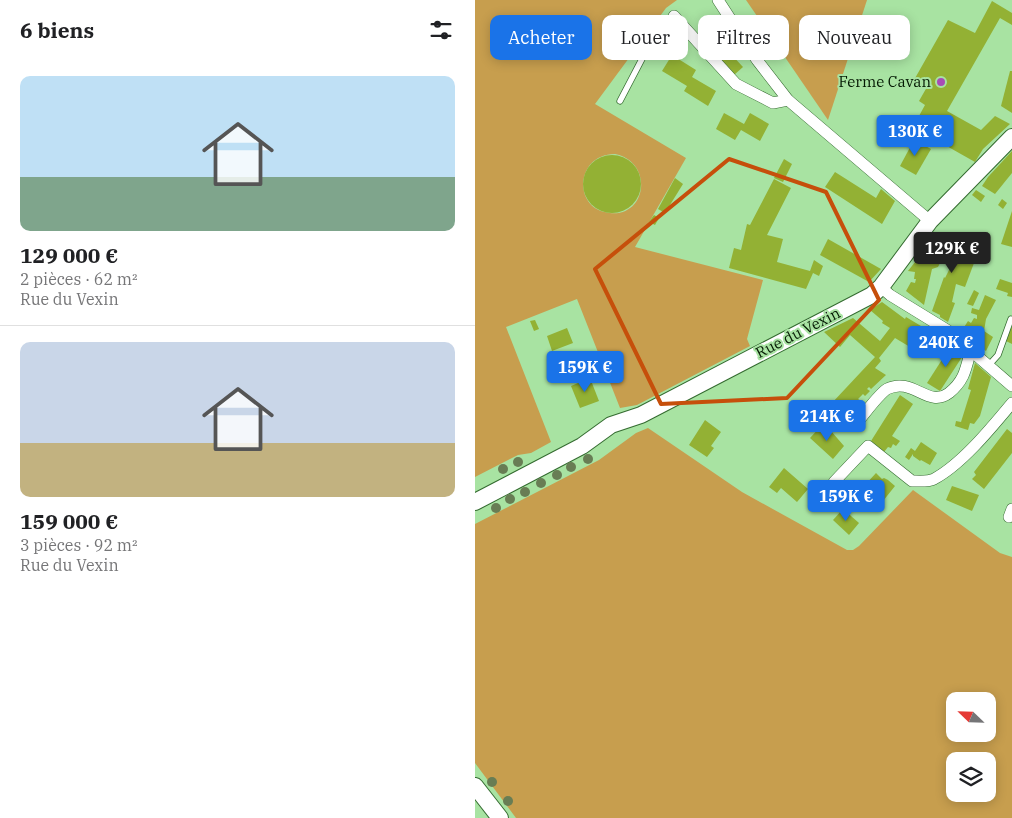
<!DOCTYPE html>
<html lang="fr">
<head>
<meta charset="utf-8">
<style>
  :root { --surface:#fff; --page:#f6f6f6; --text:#202124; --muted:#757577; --line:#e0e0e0; --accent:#1a73e8 }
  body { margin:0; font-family:"IBM Plex Serif",serif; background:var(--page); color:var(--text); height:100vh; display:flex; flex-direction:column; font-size:19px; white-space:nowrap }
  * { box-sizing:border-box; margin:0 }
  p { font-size:16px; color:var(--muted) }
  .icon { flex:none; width:28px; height:28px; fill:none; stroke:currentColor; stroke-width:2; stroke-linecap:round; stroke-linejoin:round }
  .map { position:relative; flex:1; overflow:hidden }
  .sheet { display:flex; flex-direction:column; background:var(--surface); width:475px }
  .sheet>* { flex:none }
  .hud { position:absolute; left:15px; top:15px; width:446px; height:45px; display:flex; gap:10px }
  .needle { width:32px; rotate:293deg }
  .tools { position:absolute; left:471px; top:692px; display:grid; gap:10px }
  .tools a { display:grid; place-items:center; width:50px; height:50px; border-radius:10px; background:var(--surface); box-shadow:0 2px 12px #0003; font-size:25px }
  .price { position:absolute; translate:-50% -42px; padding:0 11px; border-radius:5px; background:var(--accent); color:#fff; font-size:16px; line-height:32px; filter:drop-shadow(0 1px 2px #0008) }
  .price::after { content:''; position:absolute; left:50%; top:30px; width:15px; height:11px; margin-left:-8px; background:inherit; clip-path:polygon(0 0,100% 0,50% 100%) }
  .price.on { background:#222; color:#fff }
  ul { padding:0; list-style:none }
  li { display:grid; align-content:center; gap:10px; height:265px; padding:0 20px }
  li+li { border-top:1px solid var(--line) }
  li span { display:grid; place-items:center; height:155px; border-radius:10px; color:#555 }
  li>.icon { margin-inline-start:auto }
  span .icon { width:90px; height:90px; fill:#fffc; stroke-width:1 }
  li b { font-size:21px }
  h2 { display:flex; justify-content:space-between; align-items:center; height:60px; padding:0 20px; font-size:21px }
  .chip { padding:0 18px; border-radius:10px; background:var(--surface); box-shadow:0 2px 12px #0003; font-size:18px; line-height:45px }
  .chip.on { background:var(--accent); color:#fff }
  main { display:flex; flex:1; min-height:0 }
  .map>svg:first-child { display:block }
  .green { fill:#c79e4e; fill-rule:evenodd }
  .building { fill:#93b134 }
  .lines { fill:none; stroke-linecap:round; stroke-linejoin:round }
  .lane-casing { stroke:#346b30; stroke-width:7 }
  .street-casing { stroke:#346b30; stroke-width:12 }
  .secondary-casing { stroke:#346b30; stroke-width:18 }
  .lane { stroke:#fff; stroke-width:5.5 }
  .street { stroke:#fff; stroke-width:11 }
  .secondary { stroke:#fff; stroke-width:16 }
  .tree { fill:#687d54 }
  .marked { fill:none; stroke:#c64f0b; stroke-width:4; stroke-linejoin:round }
  .poi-dot { fill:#a84cb6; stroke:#a8e3a2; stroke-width:2 }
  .labels { text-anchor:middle; stroke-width:4; stroke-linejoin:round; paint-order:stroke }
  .poi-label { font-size:15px; fill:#041903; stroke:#a8e3a2; text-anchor:end }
  .street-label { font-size:15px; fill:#041903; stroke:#a8e3a2 }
</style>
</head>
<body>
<main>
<section class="sheet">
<h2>6 biens<svg class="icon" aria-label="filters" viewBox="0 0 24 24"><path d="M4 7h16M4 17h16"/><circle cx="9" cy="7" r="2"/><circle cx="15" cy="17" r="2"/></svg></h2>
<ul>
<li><span style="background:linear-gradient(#bfe0f5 65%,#7fa58c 0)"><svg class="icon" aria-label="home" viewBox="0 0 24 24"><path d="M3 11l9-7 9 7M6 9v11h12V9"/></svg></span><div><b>129 000 €</b><p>2 pièces · 62 m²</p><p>Rue du Vexin</p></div></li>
<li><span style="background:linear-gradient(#c9d6e8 65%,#c2b280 0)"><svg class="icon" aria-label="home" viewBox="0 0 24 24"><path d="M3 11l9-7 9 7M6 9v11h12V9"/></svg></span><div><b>159 000 €</b><p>3 pièces · 92 m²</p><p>Rue du Vexin</p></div></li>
</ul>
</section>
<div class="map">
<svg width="537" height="818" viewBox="0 0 537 818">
  <rect width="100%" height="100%" fill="#a8e3a2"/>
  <g class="green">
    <path d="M0,0H202L191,8L120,104L211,158L160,247L288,280L272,339L275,346L162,405L145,408L102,299L31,327L76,442L56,453L43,455L0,477ZM140,154C179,162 172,217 135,213C97,210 100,154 140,154Z"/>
    <path d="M271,0H392L353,120Z"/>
    <path d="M173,428L267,492L372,550H378L384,546L438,490L525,553L537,557V818H41L0,763V524L124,460L161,433ZM480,701H512V734H480ZM480,761H512V794H480Z"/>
  </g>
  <g class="building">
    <path d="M517,1L537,13V25L525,18L472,111L506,130L520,116L535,124L508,149L500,162L438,127L450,105L444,101L452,87L439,80L473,20L500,33Z"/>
    <path d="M241,35L246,42L242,46L248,53L243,57L230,44Z"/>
    <path d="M255,53L268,67L259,75L246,61Z"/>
    <path d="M197,55L221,70L217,77L241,91L233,106L209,91L212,86L187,71Z"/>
    <path d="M535,71H537V113L526,106Z"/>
    <path d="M249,113L269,124L275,113L294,124L285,141L266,130L260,140L241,129Z"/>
    <path d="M439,140L456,149L441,175L425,166Z"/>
    <path d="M537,151V173L520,194L507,186L513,177Z"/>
    <circle cx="137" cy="184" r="29"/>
    <path d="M309,159L317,164L308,182L299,178Z"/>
    <path d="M360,172L401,198L406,189L420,201L407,224L350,187Z"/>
    <path d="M200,178L208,184L190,213L183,209Z"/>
    <path d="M299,179L316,188L292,235L308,239L302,262L335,271L339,260L348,266L344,276L338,273L331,289L254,268L259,248L266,250L272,224L275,225Z"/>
    <path d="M501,190L510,196L506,202L497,195Z"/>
    <path d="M527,199L532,203L528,209L523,205Z"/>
    <path d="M537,211V247L526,244Z"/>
    <path d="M179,215L184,218L180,225L174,222Z"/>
    <path d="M463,234L502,255L490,287L481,284L477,302L480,303L473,322L465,317V315L457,311L469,277L470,278L479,260L453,246Z"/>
    <path d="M353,239L406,269L394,282L345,255Z"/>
    <path d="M451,248L468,257L463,267L457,269L449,305L431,291L436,282L440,283L441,279H439L440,272L433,271Z"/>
    <path d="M525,279L537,283V297L532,296L533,293L521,289Z"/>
    <path d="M499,290L504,293L498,306L492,304Z"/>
    <path d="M510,295L521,300L511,319L509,331L518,337L511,351L486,332L493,321L496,323L499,318L502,319V315L496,313L497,308L504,310Z"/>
    <path d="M407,302L430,319L431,317L456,332L452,341L455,343L452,347L449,345L445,353L420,338L404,358L406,361L400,368L411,375L396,389L394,387L392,389L395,391L390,396L388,394L383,399L386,401L371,416L356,404L400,357L375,335L365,347L349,332L378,318L405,341L415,328L407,323L408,321L395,310Z"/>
    <path d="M60,320L64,329L59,331L55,321Z"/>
    <path d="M537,326V344L531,341Z"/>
    <path d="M92,328L98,343L77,351L72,336Z"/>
    <path d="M477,344L489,354L465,391L452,383Z"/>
    <path d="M500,363L516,377L505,416L499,424L495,423L493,430L480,426L481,421L486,422L496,390L493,389Z"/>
    <path d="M115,378L124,401L105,408L96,386Z"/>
    <path d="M425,395L438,404L417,436L425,441L421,446L418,444L416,448L413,447L409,452L396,441Z"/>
    <path d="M352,400L356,404L352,410L347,405Z"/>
    <path d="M230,420L246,432L236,446L239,448L232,457L214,445Z"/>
    <path d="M346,426L354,433L356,431L369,446L358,459L335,438Z"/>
    <path d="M532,429L537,433V453L509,489L497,479L501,475L499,472Z"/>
    <path d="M446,442L462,453L455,465L446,460L445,461L438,456V454L434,460L430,457L436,448L440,451Z"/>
    <path d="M309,468L333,489L322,502L306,488L302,493L294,487Z"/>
    <path d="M401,473L407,479L409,478L413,480L420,486L408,501L390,485Z"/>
    <path d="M477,486L504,495L497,511L471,500Z"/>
    <path d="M368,509L384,523L374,535L358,520Z"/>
  </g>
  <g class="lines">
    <g class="lane-casing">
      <g id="lane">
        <path d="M145,101L179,36L199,16"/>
        <path d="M514,365L523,355L536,319"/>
      </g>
    </g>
    <g class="street-casing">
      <g id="street">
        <path d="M243,0L282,60L313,100L455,221"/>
        <path d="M199,16L261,84L298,103L313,100"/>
        <path d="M406,287L415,295L472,330L537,386"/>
        <path d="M384,420C391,412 404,394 412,389C438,376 453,409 474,393C490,380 491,368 496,349"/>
        <path d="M359,482L393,446L437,481C443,481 454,482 459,479C487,464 517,427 537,403"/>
        <path d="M534,517L537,509"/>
      </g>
    </g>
    <g class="secondary-casing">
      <g id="secondary">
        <path d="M0,502L107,446L136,425L166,415L397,295L406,287L455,221L537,137"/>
        <path d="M0,786L25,818"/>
      </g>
    </g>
    <use href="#lane" class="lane"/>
    <use href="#street" class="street"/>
    <use href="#secondary" class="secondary"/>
  </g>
  <g class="tree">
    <circle cx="113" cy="459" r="5"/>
    <circle cx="43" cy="462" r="5"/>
    <circle cx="96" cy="467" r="5"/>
    <circle cx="28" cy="469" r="5"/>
    <circle cx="82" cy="475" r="5"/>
    <circle cx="66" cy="483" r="5"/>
    <circle cx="50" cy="492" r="5"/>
    <circle cx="35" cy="499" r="5"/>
    <circle cx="21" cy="508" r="5"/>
    <circle cx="17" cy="782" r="5"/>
    <circle cx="33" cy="801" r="5"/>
  </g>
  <path class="marked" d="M254,159L351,192L404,300L312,398L186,404L120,269Z"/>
  <circle class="poi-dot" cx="466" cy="82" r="5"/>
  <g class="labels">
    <g class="poi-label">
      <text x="456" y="87">Ferme Cavan</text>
    </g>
    <g class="street-label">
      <text transform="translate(323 333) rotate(-27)" y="5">Rue du Vexin</text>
    </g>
  </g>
</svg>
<div class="tools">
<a><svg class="needle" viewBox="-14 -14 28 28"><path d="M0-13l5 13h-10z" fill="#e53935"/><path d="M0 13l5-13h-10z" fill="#757577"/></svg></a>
<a><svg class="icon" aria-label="layers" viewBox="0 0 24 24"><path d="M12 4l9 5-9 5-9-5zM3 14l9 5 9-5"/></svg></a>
</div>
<b class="price" style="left:440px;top:157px">130K €</b>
<b class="price on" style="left:477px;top:274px">129K €</b>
<b class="price" style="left:471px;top:368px">240K €</b>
<b class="price" style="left:110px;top:393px">159K €</b>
<b class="price" style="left:352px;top:442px">214K €</b>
<b class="price" style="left:371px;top:522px">159K €</b>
<div class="hud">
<a class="chip on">Acheter</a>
<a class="chip">Louer</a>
<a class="chip">Filtres</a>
<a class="chip">Nouveau</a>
</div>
</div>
</main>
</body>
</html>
